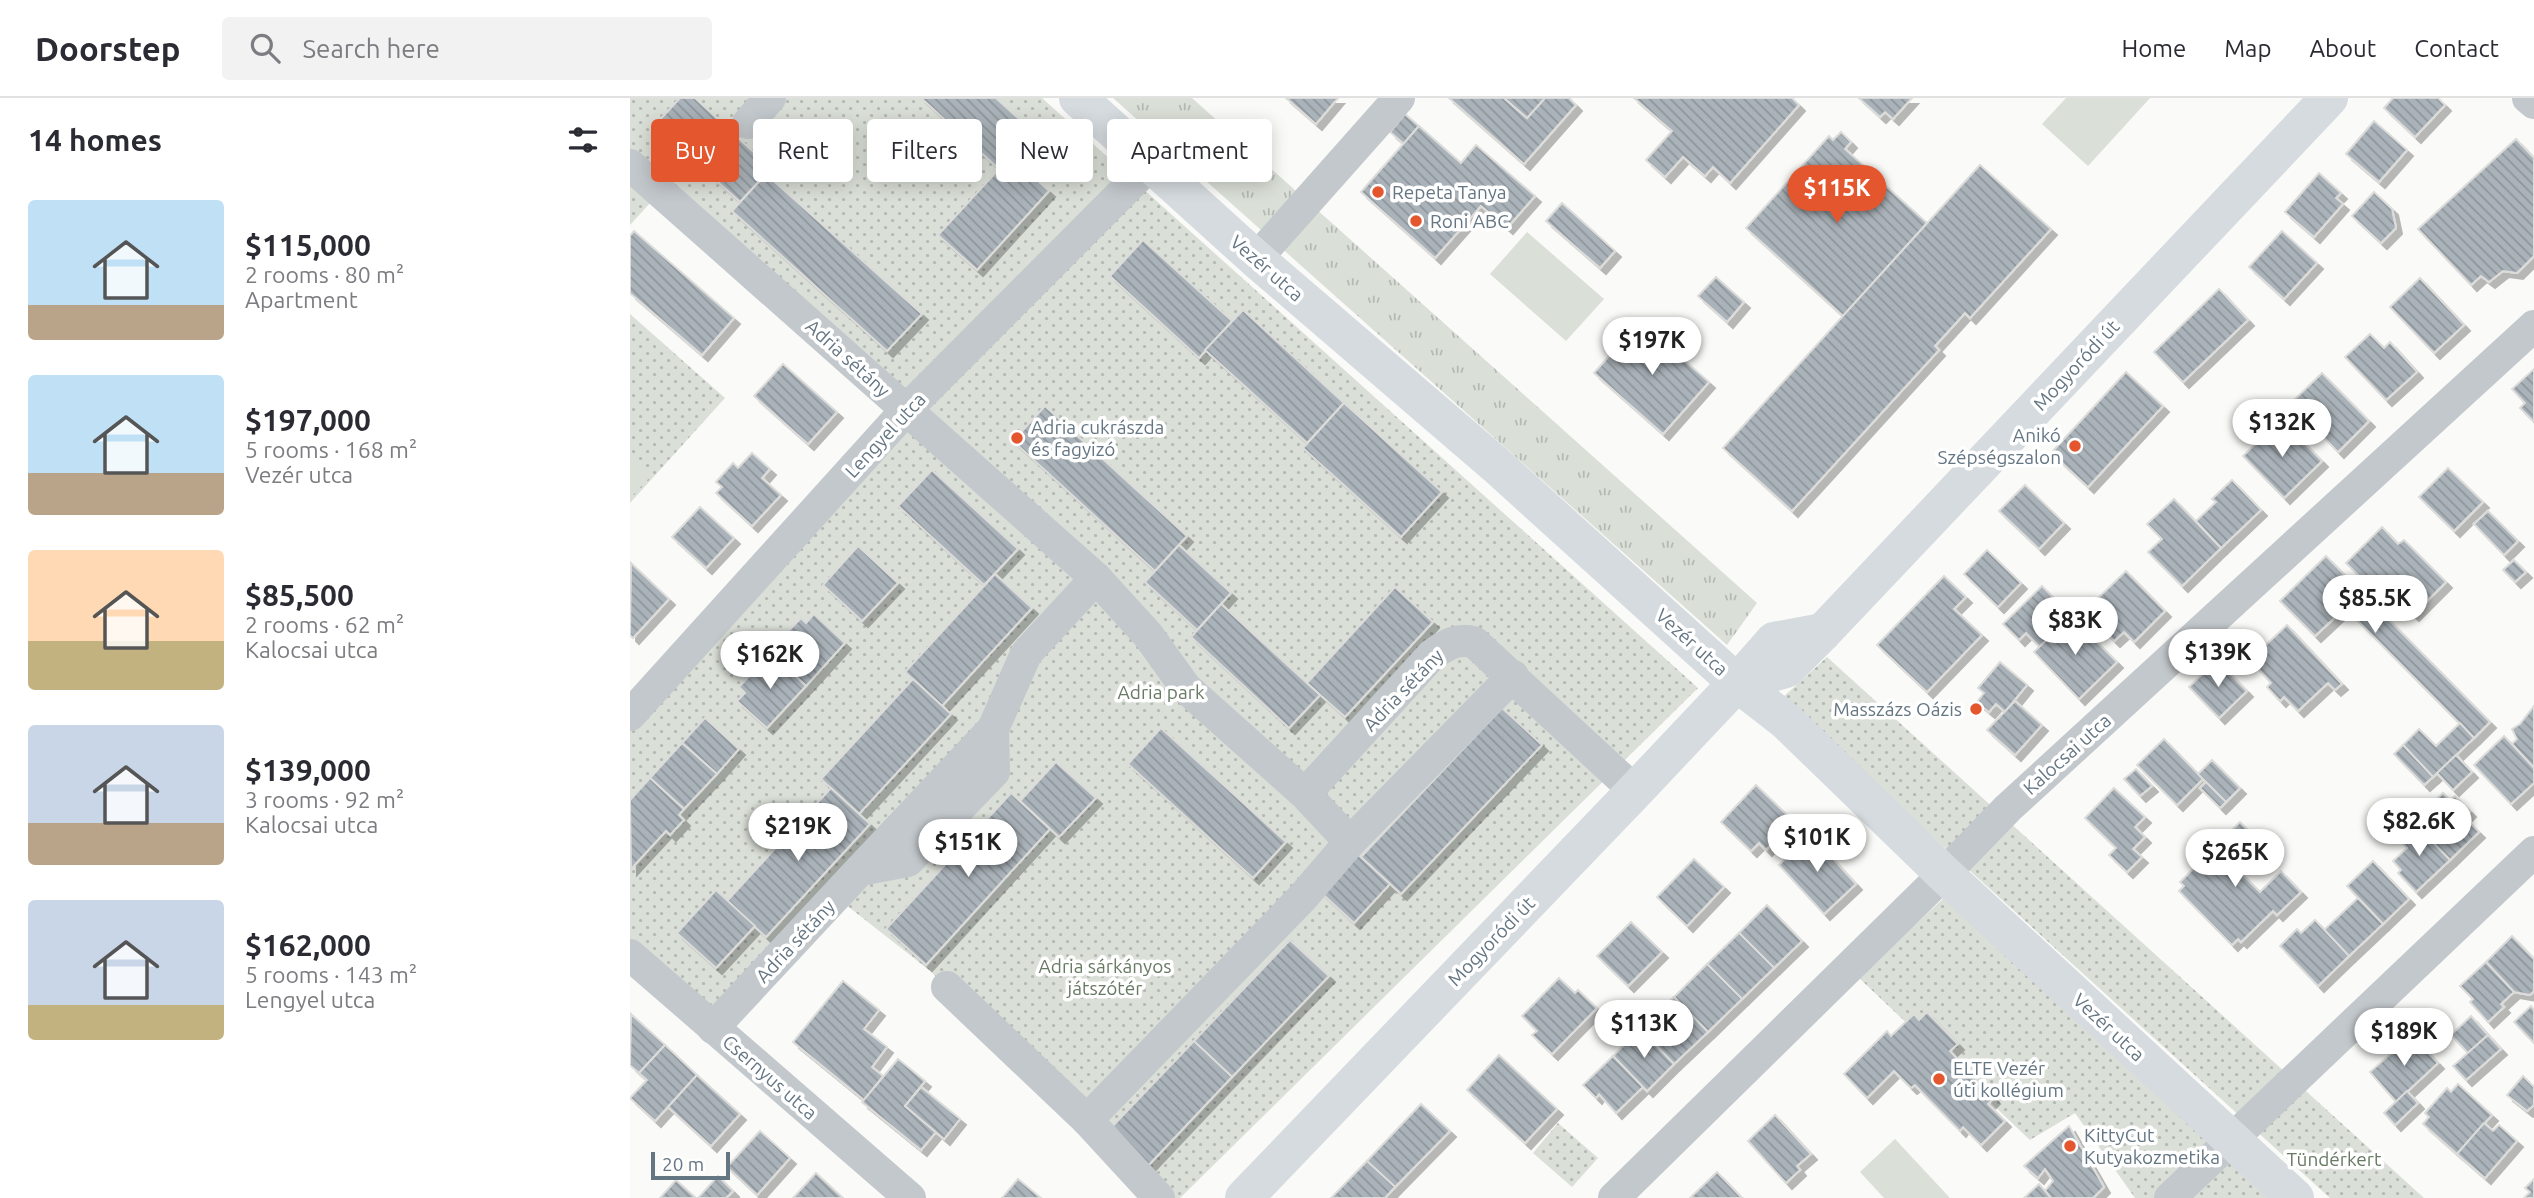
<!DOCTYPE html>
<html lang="en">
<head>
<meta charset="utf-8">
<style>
  :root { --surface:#fff; --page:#f2f2f3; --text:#2b2b33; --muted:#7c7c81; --line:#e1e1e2; --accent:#e4572e }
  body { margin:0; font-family:Ubuntu,sans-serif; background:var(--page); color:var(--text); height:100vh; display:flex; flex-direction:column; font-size:26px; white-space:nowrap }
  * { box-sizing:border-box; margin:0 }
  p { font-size:23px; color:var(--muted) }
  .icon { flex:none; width:38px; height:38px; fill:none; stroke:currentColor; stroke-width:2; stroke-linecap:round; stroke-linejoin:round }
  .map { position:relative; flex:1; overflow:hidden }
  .drawer { display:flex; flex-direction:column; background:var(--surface); width:630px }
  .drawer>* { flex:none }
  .guide { position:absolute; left:21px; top:21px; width:665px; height:63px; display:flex; gap:14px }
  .scale { position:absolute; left:21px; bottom:18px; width:79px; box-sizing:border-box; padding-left:7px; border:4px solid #657683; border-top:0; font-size:19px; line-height:24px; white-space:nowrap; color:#657683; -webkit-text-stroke:5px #fff; paint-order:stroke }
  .price { position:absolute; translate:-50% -60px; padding:0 16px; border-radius:24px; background:#fff; color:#222; font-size:23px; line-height:46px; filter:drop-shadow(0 2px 4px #0008) }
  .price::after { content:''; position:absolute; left:50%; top:42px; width:21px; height:16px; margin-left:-10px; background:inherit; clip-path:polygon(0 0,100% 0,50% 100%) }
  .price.on { background:var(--accent); color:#fff }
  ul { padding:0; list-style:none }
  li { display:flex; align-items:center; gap:21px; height:175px; padding:0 28px }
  li span { display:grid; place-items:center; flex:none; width:196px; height:140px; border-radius:7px; color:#555 }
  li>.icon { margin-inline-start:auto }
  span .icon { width:84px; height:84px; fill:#fffc; stroke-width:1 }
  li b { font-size:30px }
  h2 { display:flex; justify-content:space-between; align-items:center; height:84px; padding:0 28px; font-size:30px }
  .pill { padding:0 24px; border-radius:7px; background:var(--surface); box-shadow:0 4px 18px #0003; font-size:24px; line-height:63px }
  .pill.on { background:var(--accent); color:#fff }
  header { display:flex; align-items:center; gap:42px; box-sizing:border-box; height:98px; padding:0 35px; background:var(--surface); border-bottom:2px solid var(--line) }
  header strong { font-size:33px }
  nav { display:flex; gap:38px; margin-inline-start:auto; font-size:24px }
  .search { width:490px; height:63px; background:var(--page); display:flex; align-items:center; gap:18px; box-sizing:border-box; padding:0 24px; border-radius:7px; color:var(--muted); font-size:26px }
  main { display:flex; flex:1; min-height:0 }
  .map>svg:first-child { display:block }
  .grass { fill:url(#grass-tufts) }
  .park { fill:url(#park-dots) }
  .pitch { fill:#dadfd7 }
  .building { fill:url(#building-back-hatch); stroke:#dcdcda; stroke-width:2; filter:url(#shadow) }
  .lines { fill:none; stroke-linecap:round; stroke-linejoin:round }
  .street { stroke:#c3c8cc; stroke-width:32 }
  .secondary { stroke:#d6dbdf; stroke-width:38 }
  .poi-dot { fill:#e4572e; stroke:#fff; stroke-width:2.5 }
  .labels { text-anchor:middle; stroke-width:7; stroke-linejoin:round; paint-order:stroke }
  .poi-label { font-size:19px; fill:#657683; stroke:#fff; text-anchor:start }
  .street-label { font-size:19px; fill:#657683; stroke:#fff }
  .park-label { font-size:19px; fill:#687a64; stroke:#fff }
</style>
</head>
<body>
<header>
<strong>Doorstep</strong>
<div class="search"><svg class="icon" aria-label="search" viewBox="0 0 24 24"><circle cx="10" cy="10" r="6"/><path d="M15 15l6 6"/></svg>Search here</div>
<nav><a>Home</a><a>Map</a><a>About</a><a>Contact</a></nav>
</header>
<main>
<section class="drawer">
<h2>14 homes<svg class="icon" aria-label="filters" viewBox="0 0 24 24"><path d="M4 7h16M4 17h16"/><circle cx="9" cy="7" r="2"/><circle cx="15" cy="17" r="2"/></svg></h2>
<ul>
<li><span style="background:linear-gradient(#bfe0f5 75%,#b9a48a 0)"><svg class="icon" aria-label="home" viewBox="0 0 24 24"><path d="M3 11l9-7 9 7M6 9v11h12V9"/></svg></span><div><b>$115,000</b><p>2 rooms · 80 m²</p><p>Apartment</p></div></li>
<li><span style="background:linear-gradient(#bfe0f5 70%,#b9a48a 0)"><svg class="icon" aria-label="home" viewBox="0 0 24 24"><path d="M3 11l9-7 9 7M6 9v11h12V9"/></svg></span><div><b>$197,000</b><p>5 rooms · 168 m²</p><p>Vezér utca</p></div></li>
<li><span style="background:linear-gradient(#ffd9b3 65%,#c2b280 0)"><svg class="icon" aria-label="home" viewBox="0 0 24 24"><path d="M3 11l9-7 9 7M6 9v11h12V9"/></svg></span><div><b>$85,500</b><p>2 rooms · 62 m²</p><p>Kalocsai utca</p></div></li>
<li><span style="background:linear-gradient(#c9d6e8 70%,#b9a48a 0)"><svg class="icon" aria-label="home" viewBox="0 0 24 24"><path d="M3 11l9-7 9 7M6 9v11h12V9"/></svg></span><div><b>$139,000</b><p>3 rooms · 92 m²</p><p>Kalocsai utca</p></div></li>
<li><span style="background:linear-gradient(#c9d6e8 75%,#c2b280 0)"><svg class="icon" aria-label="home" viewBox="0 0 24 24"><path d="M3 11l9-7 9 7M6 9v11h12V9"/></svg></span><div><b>$162,000</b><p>5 rooms · 143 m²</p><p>Lengyel utca</p></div></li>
</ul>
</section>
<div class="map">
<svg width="1904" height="1100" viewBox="0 0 1904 1100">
  <defs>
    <pattern id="grass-tufts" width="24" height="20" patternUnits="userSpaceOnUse" patternTransform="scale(1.75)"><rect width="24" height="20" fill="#dadfd7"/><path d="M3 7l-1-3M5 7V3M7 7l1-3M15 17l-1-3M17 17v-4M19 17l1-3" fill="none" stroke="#b4b9b4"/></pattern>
    <pattern id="park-dots" width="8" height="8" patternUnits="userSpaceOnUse" patternTransform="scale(1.75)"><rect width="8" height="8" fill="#dadfd7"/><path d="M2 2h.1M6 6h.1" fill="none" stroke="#b4b9b4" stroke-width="1.8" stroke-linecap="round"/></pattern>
    <pattern id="building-back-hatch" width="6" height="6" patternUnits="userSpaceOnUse" patternTransform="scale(1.75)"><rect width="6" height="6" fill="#aab3b9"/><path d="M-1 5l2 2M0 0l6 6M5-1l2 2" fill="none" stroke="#8e969c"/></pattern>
    <filter id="shadow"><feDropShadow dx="6" dy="6" stdDeviation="0" flood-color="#0004"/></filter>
  </defs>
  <rect width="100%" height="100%" fill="#fafaf8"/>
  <path class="grass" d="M483,0H562L1127,505L1097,547Z"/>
  <g class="park">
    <path d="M0,0H412L1068,590L550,1100H529L457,1022L299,872L206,799L83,930L0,857V616L276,312L30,94L0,127Z"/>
    <path d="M0,216L95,300L0,405Z"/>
    <path d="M1197,559L1794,1100H1700L1151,601Z"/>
    <path d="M1314,800L1656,1100H1505L1445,1015L1400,1042L1228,879Z"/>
    <path d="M928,1025L968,1060L942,1089L903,1055Z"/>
  </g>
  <g class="pitch">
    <path d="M1436,0H1520L1458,68L1412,26Z"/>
    <path d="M897,134L974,201L936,243L860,176Z"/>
    <path d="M0,359L21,378L0,400Z"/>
    <path d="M1265,1041L1320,1100H1254L1230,1074Z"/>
  </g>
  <g class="building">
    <path d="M50,0H65L141,70L110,104L25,27Z"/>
    <path d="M291,0H366L403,34L369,71Z"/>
    <path d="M656,0H708L686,26Z"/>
    <path d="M819,0H874L897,20L915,0H939L946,7L894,66Z"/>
    <path d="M874,0H915L897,20Z"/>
    <path d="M1004,0H1162L1169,7L1100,85L1083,69L1075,78L1053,59L1035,79L1016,62L1042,33Z"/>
    <path d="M1229,0H1282L1263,21L1255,14L1250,19Z"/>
    <path d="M1763,0H1808L1815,7L1785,39L1754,10Z"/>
    <path d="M775,16L789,28L774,46L760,34Z"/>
    <path d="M1744,23L1777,52L1749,84L1716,56Z"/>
    <path d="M789,28L831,65L846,47L905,98L877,130L851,108L805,160L731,94Z"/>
    <path d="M1211,34L1221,44L1215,51L1297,125L1213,218L1116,130L1199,38L1203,42Z"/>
    <path d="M1886,41L1904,60V158L1887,175L1873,173L1859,184L1851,178L1841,187L1788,131Z"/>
    <path d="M381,58L419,93L347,172L308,137Z"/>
    <path d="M1350,67L1421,131L1340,220L1335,215L1305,248L1309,252L1162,413L1093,350Z"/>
    <path d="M1689,75L1711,95L1706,100L1713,106L1684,139L1655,114Z"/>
    <path d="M136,76L292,216L257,253L102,113Z"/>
    <path d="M1744,94L1762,111L1766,130L1751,145L1722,118Z"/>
    <path d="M932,105L985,153L970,170L916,123Z"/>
    <path d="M4,133L104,220L72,257L0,195V138Z"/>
    <path d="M1652,133L1687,165L1654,201L1619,169Z"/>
    <path d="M513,142L602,223L569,260L480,178Z"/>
    <path d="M1086,179L1114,204L1097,224L1068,198Z"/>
    <path d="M1790,180L1834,227L1804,255L1760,209Z"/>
    <path d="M1589,191L1618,222L1553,284L1524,254Z"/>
    <path d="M613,212L714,305L677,345L575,252Z"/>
    <path d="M1010,223L1079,284L1033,336L964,275Z"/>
    <path d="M1740,236L1754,250L1760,244L1787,274L1756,302L1715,259Z"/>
    <path d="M153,266L207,314L178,346L124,298Z"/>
    <path d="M1904,271V324L1890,310L1895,305L1882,291Z"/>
    <path d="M1496,274L1533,308L1458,389L1421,355Z"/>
    <path d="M1692,275L1739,323L1708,354L1661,305Z"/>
    <path d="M714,305L812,394L771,439L673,350Z"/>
    <path d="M415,308L557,438L525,473L383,343Z"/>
    <path d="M1651,321L1692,363L1654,400L1613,358Z"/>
    <path d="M122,355L140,371L132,380L151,397L122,428L86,395L92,389L86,384L103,365L108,370Z"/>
    <path d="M1818,370L1853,404L1824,433L1789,399Z"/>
    <path d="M302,372L388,451L354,487L268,408Z"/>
    <path d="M1602,382L1631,412L1591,450L1566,423L1586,404L1582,401Z"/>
    <path d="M1395,387L1434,425L1409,451L1369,413Z"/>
    <path d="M1544,401L1591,450L1552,488L1518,454L1532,441L1517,426Z"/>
    <path d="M70,409L104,440L76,470L42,439Z"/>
    <path d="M1858,413L1888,443L1874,457L1844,426Z"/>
    <path d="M1752,429L1768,446L1774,442L1816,484L1783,517L1767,501L1760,509L1716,465Z"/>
    <path d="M549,447L601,495L567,532L515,484Z"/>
    <path d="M228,448L268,485L232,523L193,487Z"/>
    <path d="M1357,452L1391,485L1368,509L1334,476Z"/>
    <path d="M1696,458L1860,624L1844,640L1715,510L1685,538L1650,503Z"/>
    <path d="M1884,462L1896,474L1885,484L1873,472Z"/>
    <path d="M1,465L39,501L3,540L0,537Z"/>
    <path d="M1496,473L1535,513L1504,544L1494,534L1484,543L1467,526L1477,516L1464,504Z"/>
    <path d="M365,476L402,510L312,608L275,574Z"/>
    <path d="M1314,478L1336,499L1324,511L1352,537L1297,594L1247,547Z"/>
    <path d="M1412,488L1441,518L1410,549L1396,535L1389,542L1373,526Z"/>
    <path d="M765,489L803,524L715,619L677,585Z"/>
    <path d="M591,506L690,597L659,630L561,539Z"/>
    <path d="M184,516L215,545L176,588L146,560L153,551L147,545L171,520L176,525Z"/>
    <path d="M1441,518L1487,564L1449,601L1404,554Z"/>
    <path d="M1657,527L1712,586L1705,592L1698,585L1668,613L1654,599L1650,603L1637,589L1641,585L1620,562Z"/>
    <path d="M146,560L176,588L137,630L107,603L115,595L109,589L133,563L138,568Z"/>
    <path d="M1587,562L1617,593L1589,620L1559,589Z"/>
    <path d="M1370,564L1397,587L1375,614L1366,606L1359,614L1347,604L1354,595L1348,590Z"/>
    <path d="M283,581L321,616L229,716L191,681Z"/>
    <path d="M1385,603L1412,627L1385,657L1357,632Z"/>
    <path d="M1904,608V670L1882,646L1887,641L1882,631L1890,626Z"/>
    <path d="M872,610L912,647L771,796L731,759Z"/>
    <path d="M75,620L109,651L87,676L52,645Z"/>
    <path d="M1830,625L1844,640L1803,679L1773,647L1789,631L1806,648Z"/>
    <path d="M531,630L656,744L623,780L498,666Z"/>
    <path d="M1874,638L1904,670V685L1881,706L1844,667Z"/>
    <path d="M1534,641L1573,681L1547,707L1507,667Z"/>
    <path d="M52,645L87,676L54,711L20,680Z"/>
    <path d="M1773,647L1803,679L1794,687L1764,656Z"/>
    <path d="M1826,657L1842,674L1823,692L1807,675Z"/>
    <path d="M1582,662L1610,690L1596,704L1568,676Z"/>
    <path d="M426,664L466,700L429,739L390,703Z"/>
    <path d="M1506,671L1522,688L1510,698L1494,681Z"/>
    <path d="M20,680L54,711L49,717L54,722L40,737L36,733L1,771L0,702Z"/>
    <path d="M1576,684L1596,704L1590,710L1570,690Z"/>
    <path d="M1126,687L1157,717L1143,732L1149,738L1136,752L1129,745L1121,753L1091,724Z"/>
    <path d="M201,690L240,726L136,839L97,803Z"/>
    <path d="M1484,690L1515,719L1505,729L1515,739L1503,751L1512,759L1497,774L1479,757L1486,750L1455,720Z"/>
    <path d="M381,695L420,731L296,867L256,831Z"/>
    <path d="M1813,695L1820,702L1825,698L1840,713L1834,719L1849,734L1820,762L1783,724Z"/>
    <path d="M1610,724L1630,744L1605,769L1630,794L1651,773L1671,794L1647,817L1643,813L1611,844L1608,841L1602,847L1549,793L1554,788L1550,784Z"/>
    <path d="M1783,724L1820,762L1786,794L1768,775L1771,772L1763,763L1777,750L1767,739Z"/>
    <path d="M1180,736L1226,786L1194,816L1149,767Z"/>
    <path d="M721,750L760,786L724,825L685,789Z"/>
    <path d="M1064,761L1094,789L1057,828L1027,799Z"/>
    <path d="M1743,763L1779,801L1753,826L1717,788Z"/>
    <path d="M86,792L125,828L86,870L47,835Z"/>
    <path d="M1728,800L1753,826L1719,858L1694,832Z"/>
    <path d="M1137,807L1172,843L1144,870L1109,835Z"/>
    <path d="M1685,822L1719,858L1688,888L1650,848L1667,831L1671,835Z"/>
    <path d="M1001,824L1032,854L998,888L967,858Z"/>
    <path d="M1109,835L1144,870L1112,901L1077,866Z"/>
    <path d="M1882,838L1904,861V893L1900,897L1884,894L1856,864Z"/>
    <path d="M660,842L699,878L602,979L564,943Z"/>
    <path d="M1856,864L1884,894L1871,906L1874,909L1858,924L1840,904L1843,901L1830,888Z"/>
    <path d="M1077,866L1112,901L1078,934L1044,899Z"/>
    <path d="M929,880L945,895L948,892L967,910L922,956L902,937L907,933L892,918Z"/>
    <path d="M213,883L249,912L234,931L257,949L242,969L253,978L234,1002L163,944Z"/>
    <path d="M1044,899L1078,934L1044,966L1010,931Z"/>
    <path d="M1901,908L1904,912V945L1884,924Z"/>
    <path d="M1297,914L1328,946L1320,953L1364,1000L1358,1006L1375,1023L1351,1047L1333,1029L1330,1033L1285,987L1281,990L1264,973L1237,1000L1214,976L1257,933L1261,938L1284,916L1289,922Z"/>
    <path d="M1,916L35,947L9,975L0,967Z"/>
    <path d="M1841,918L1858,937L1838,955L1821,937Z"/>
    <path d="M1010,931L1044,966L1017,993L983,958Z"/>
    <path d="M1782,937L1808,965L1766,1004L1740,974Z"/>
    <path d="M1858,937L1871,951L1836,982L1823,968Z"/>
    <path d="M564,943L602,979L515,1071L476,1035Z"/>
    <path d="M35,947L67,977L25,1023L0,1000L17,982L9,975Z"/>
    <path d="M869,957L927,1011L895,1045L837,992Z"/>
    <path d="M983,958L1013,989L986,1015L969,996L966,1000L953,987Z"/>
    <path d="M268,961L295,983L275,1008L306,1034L291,1052L232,1004Z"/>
    <path d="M67,977L110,1016L81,1048L38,1009Z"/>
    <path d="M1893,978L1904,989V1007L1897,1013L1877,997Z"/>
    <path d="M1828,986L1862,1017L1827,1056L1793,1026L1799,1019L1795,1015L1817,990L1821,994Z"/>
    <path d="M291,989L330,1021L314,1041L275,1008Z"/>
    <path d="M1777,993L1788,1005L1765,1027L1754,1015Z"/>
    <path d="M791,1006L820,1033L765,1089L737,1063Z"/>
    <path d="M1145,1017L1181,1056L1167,1068L1170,1072L1156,1085L1118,1043Z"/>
    <path d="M1854,1025L1863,1033L1869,1027L1887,1043L1855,1080L1827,1056Z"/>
    <path d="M1439,1028L1474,1089L1463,1100H1421L1415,1093L1423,1083L1415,1071L1408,1080L1394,1068Z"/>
    <path d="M130,1033L160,1060L127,1097L97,1069Z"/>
    <path d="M737,1063L765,1089L755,1100H701Z"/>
    <path d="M1087,1074L1112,1100H1060Z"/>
    <path d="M186,1075L213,1100H163Z"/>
    <path d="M88,1078L103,1093L96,1100H68Z"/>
    <path d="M388,1081L411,1100H372Z"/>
    <path d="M1904,1081V1100H1894L1900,1094L1895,1090Z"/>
    <path d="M46,1082L66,1100H30Z"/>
    <path d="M1409,1086L1421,1100H1394Z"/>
  </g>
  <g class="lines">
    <g class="street">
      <path d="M1898,0L1904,5"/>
      <path d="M118,25L140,0"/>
      <path d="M0,67L466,480L518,537L556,590L675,696L720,744L672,800L457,1022"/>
      <path d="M626,161L769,0"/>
      <path d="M0,617L276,312L520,67"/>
      <path d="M675,696L802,557C816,547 826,540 844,544L1005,693"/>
      <path d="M720,744L883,578"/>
      <path d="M230,772L363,631"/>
      <path d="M0,857L280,1100"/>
      <path d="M317,889L457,1022L529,1100"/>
      <path d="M83,930L230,772L278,763L364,674L363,631L396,556L466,480"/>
      <path d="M984,1100L1314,776L1378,710L1904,228"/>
      <path d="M1540,1100L1904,754"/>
    </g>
    <g class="secondary">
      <path d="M448,0L626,161L866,367L1107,585L1156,623L1314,776L1665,1100"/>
      <path d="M1107,585L1156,571L1193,534L1699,0"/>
      <path d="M614,1100L1005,693L1107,585L1144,543L1193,534"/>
    </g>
  </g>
  <g class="poi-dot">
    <circle cx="748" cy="94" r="7"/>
    <circle cx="786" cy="123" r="7"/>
    <circle cx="387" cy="340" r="7"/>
    <circle cx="1445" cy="348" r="7"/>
    <circle cx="1346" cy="611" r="7"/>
    <circle cx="1309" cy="981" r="7"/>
    <circle cx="1440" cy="1048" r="7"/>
  </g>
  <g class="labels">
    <g class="poi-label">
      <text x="762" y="101">Repeta Tanya</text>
      <text x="800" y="130">Roni ABC</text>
      <text x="401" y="336">Adria cukrászda<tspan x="401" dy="22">és fagyizó</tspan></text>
      <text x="1431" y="344" text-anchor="end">Anikó<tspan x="1431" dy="22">Szépségszalon</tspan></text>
      <text x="1332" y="618" text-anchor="end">Masszázs Oázis</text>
      <text x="1323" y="977">ELTE Vezér<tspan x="1323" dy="22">úti kollégium</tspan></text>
      <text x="1454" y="1044">KittyCut<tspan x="1454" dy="22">Kutyakozmetika</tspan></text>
    </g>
    <g class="street-label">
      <text transform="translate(637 170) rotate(41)" y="7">Vezér utca</text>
      <text transform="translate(218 260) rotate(42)" y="7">Adria sétány</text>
      <text transform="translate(1446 267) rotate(-47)" y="7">Mogyoródi út</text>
      <text transform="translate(255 337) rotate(-47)" y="7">Lengyel utca</text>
      <text transform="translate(1062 544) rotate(42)" y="7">Vezér utca</text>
      <text transform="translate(773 592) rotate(-46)" y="7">Adria sétány</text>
      <text transform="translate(1437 656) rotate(-42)" y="7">Kalocsai utca</text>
      <text transform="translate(165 843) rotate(-47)" y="7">Adria sétány</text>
      <text transform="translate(861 843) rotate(-46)" y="7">Mogyoródi út</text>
      <text transform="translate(1479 929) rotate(43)" y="7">Vezér utca</text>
      <text transform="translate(140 979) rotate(41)" y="7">Csernyus utca</text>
    </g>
    <g class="park-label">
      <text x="531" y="601">Adria park</text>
      <text x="475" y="875">Adria sárkányos<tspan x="475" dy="22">játszótér</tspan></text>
      <text x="1704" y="1068">Tündérkert</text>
    </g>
  </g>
</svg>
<div class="scale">20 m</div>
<b class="price on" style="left:1207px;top:127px">$115K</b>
<b class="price" style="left:1022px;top:279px">$197K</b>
<b class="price" style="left:1652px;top:361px">$132K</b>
<b class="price" style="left:1745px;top:537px">$85.5K</b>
<b class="price" style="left:1445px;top:559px">$83K</b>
<b class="price" style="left:1588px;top:591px">$139K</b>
<b class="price" style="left:140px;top:593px">$162K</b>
<b class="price" style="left:1789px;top:760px">$82.6K</b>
<b class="price" style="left:168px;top:765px">$219K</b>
<b class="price" style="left:1187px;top:776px">$101K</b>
<b class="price" style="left:338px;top:781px">$151K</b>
<b class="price" style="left:1605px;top:791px">$265K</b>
<b class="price" style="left:1014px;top:962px">$113K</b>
<b class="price" style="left:1774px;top:970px">$189K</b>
<div class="guide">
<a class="pill on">Buy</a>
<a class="pill">Rent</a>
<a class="pill">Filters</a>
<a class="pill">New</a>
<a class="pill">Apartment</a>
</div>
</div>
</main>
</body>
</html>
